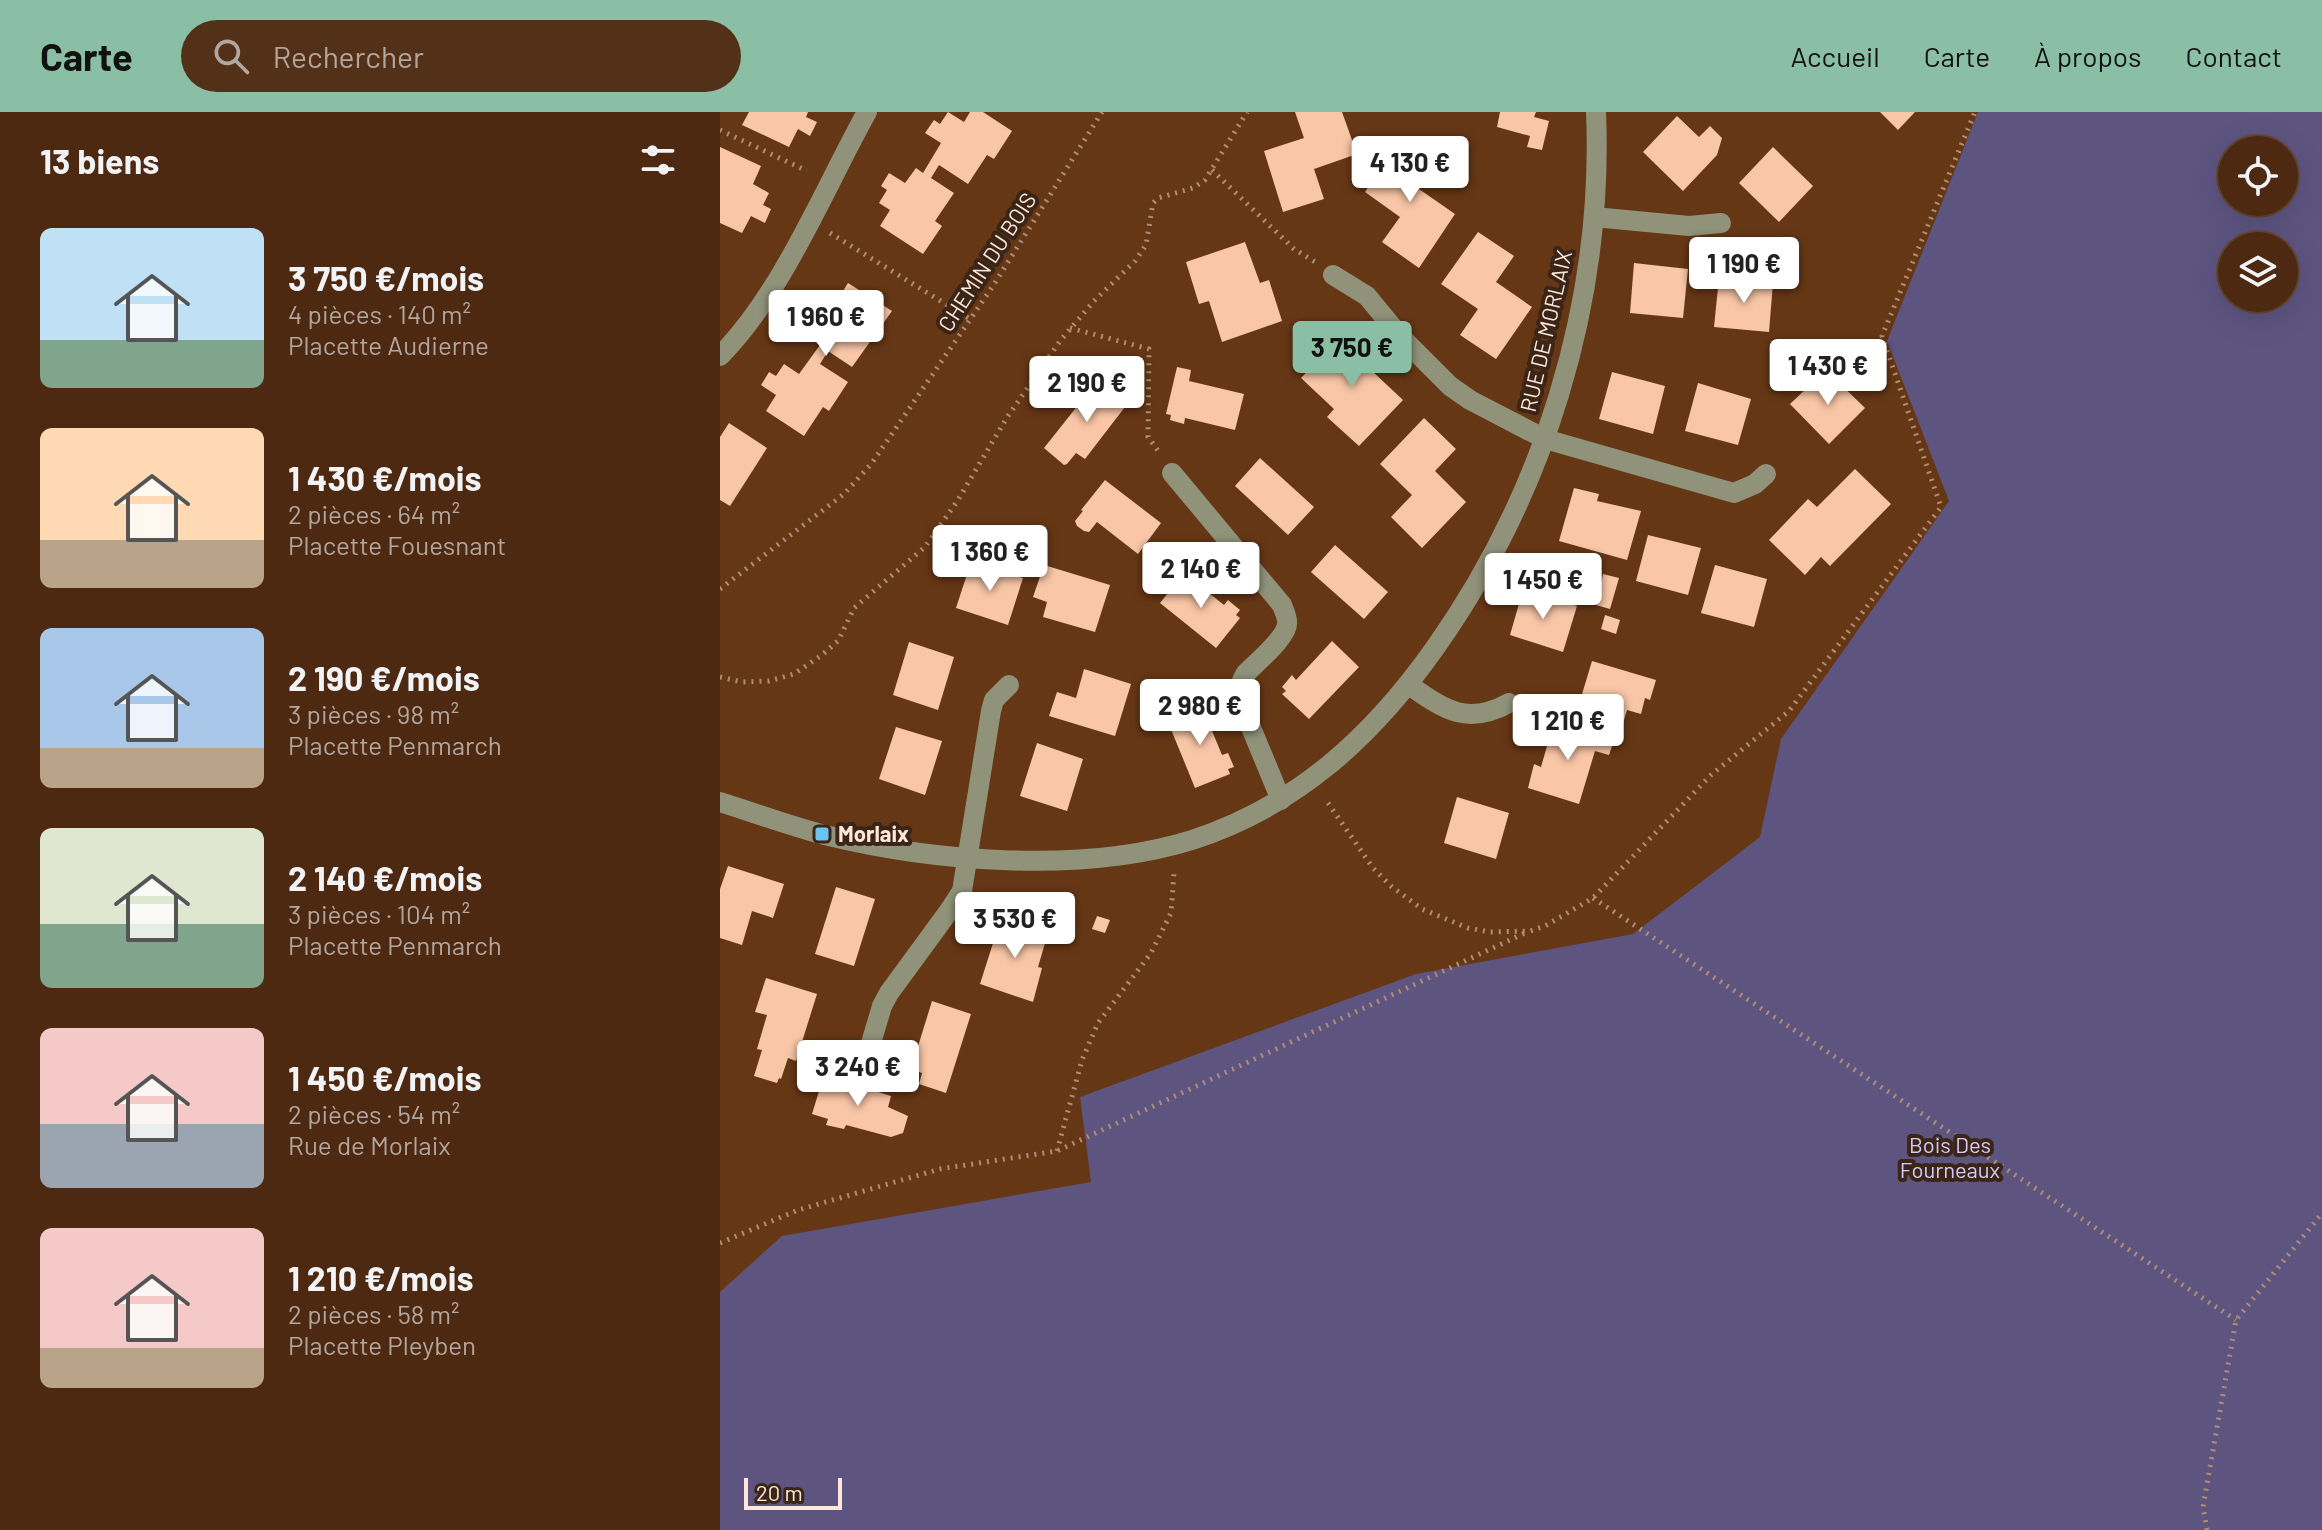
<!DOCTYPE html>
<html lang="fr">
<head>
<meta charset="utf-8">
<style>
  :root { --surface:#4c2910; --page:#533119; --text:#f1f3f6; --muted:#b2a69f; --line:#634530; --accent:#8abfa5 }
  body { margin:0; font-family:Barlow,sans-serif; background:var(--page); color:var(--text); height:100vh; display:flex; flex-direction:column; font-size:30px; white-space:nowrap }
  * { box-sizing:border-box; margin:0 }
  p { font-size:26px; color:var(--muted) }
  .icon { flex:none; width:44px; height:44px; fill:none; stroke:currentColor; stroke-width:2; stroke-linecap:round; stroke-linejoin:round }
  .map { position:relative; flex:1; overflow:hidden }
  .drawer { display:flex; flex-direction:column; background:var(--surface); width:720px }
  .drawer>* { flex:none }
  .tools { position:absolute; left:1498px; top:24px; display:grid; gap:16px }
  .tools a { display:grid; place-items:center; width:80px; height:80px; border-radius:50%; background:var(--surface); box-shadow:0 8px 32px #0002,0 0 0 2px var(--line); font-size:40px }
  .scale { position:absolute; left:24px; bottom:20px; width:98px; box-sizing:border-box; padding-left:8px; border:4px solid #ffe7d9; border-top:0; font-size:22px; line-height:28px; white-space:nowrap; color:#ffe7d9; -webkit-text-stroke:6px #3b2517; paint-order:stroke }
  .price { position:absolute; translate:-50% -68px; padding:0 18px; border-radius:8px; background:#fff; color:#222; font-size:26px; line-height:52px; filter:drop-shadow(0 2px 4px #0008) }
  .price::after { content:''; position:absolute; left:50%; top:48px; width:24px; height:18px; margin-left:-12px; background:inherit; clip-path:polygon(0 0,100% 0,50% 100%) }
  .price.selected { background:var(--accent); color:#111 }
  ul { padding:0; list-style:none }
  li { display:flex; align-items:center; gap:24px; height:200px; padding:0 40px }
  li span { display:grid; place-items:center; flex:none; width:224px; height:160px; border-radius:12px; color:#555 }
  li>.icon { margin-inline-start:auto }
  span .icon { width:96px; height:96px; fill:#fffc; stroke-width:1 }
  li b { font-size:34px }
  h2 { display:flex; justify-content:space-between; align-items:center; height:96px; padding:0 40px; font-size:34px }
  header { display:flex; align-items:center; gap:48px; box-sizing:border-box; height:112px; padding:0 40px; background:var(--accent); color:#111 }
  header strong { font-size:38px }
  nav { display:flex; gap:44px; margin-inline-start:auto; font-size:28px }
  .search { width:560px; height:72px; background:var(--page); display:flex; align-items:center; gap:20px; box-sizing:border-box; padding:0 28px; border-radius:44px; color:var(--muted); font-size:30px }
  main { display:flex; flex:1; min-height:0 }
  .map>svg:first-child { display:block }
  .green { fill:#5d5480; fill-rule:evenodd }
  .building { fill:#f9c6a7 }
  .lines { fill:none; stroke-linecap:round; stroke-linejoin:round }
  .path { stroke:#b08c74; stroke-width:5; stroke-dasharray:2 6; stroke-linecap:butt }
  .minor { stroke:#90937a; stroke-width:20 }
  .poi-dot { fill:#6ac3f1; stroke:#3b2517; stroke-width:3 }
  .labels { text-anchor:middle; stroke-width:8; stroke-linejoin:round; paint-order:stroke }
  .street-label { font-size:22px; fill:#ffe7d9; stroke:#3b2517 }
  .poi-label { font-size:22px; font-weight:bold; fill:#ffe7d9; stroke:#3b2517; text-anchor:start }
  .park-label { font-size:22px; fill:#d3cafd; stroke:#3b2517 }
</style>
</head>
<body>
<header>
<strong>Carte</strong>
<div class="search"><svg class="icon" aria-label="search" viewBox="0 0 24 24"><circle cx="10" cy="10" r="6"/><path d="M15 15l6 6"/></svg>Rechercher</div>
<nav><a>Accueil</a><a>Carte</a><a>À propos</a><a>Contact</a></nav>
</header>
<main>
<section class="drawer">
<h2>13 biens<svg class="icon" aria-label="filters" viewBox="0 0 24 24"><path d="M4 7h16M4 17h16"/><circle cx="9" cy="7" r="2"/><circle cx="15" cy="17" r="2"/></svg></h2>
<ul>
<li><span style="background:linear-gradient(#bfe0f5 70%,#7fa58c 0)"><svg class="icon" aria-label="home" viewBox="0 0 24 24"><path d="M3 11l9-7 9 7M6 9v11h12V9"/></svg></span><div><b>3 750 €/mois</b><p>4 pièces · 140 m²</p><p>Placette Audierne</p></div></li>
<li><span style="background:linear-gradient(#ffd9b3 70%,#b9a48a 0)"><svg class="icon" aria-label="home" viewBox="0 0 24 24"><path d="M3 11l9-7 9 7M6 9v11h12V9"/></svg></span><div><b>1 430 €/mois</b><p>2 pièces · 64 m²</p><p>Placette Fouesnant</p></div></li>
<li><span style="background:linear-gradient(#a9c7e8 75%,#b9a48a 0)"><svg class="icon" aria-label="home" viewBox="0 0 24 24"><path d="M3 11l9-7 9 7M6 9v11h12V9"/></svg></span><div><b>2 190 €/mois</b><p>3 pièces · 98 m²</p><p>Placette Penmarch</p></div></li>
<li><span style="background:linear-gradient(#dfe7d0 60%,#7fa58c 0)"><svg class="icon" aria-label="home" viewBox="0 0 24 24"><path d="M3 11l9-7 9 7M6 9v11h12V9"/></svg></span><div><b>2 140 €/mois</b><p>3 pièces · 104 m²</p><p>Placette Penmarch</p></div></li>
<li><span style="background:linear-gradient(#f6c9c9 60%,#9aa5b1 0)"><svg class="icon" aria-label="home" viewBox="0 0 24 24"><path d="M3 11l9-7 9 7M6 9v11h12V9"/></svg></span><div><b>1 450 €/mois</b><p>2 pièces · 54 m²</p><p>Rue de Morlaix</p></div></li>
<li><span style="background:linear-gradient(#f6c9c9 75%,#b9a48a 0)"><svg class="icon" aria-label="home" viewBox="0 0 24 24"><path d="M3 11l9-7 9 7M6 9v11h12V9"/></svg></span><div><b>1 210 €/mois</b><p>2 pièces · 58 m²</p><p>Placette Pleyben</p></div></li>
</ul>
</section>
<div class="map">
<svg width="1602" height="1418" viewBox="0 0 1602 1418">
  <rect width="100%" height="100%" fill="#663715"/>
  <path class="green" d="M1258,0H1602V1418H0V1180L62,1124L371,1070L360,985L696,862L913,822L1040,725L1061,627L1229,389L1167,229ZM1512,38H1564V90H1512ZM1512,134H1564V186H1512Z"/>
  <g class="building">
    <path d="M29,0H88L86,5L97,10L90,24L78,17L69,35L22,13Z"/>
    <path d="M228,0L244,10L250,0H263L292,19L274,47L267,43L248,72L219,53L211,66L234,81L215,109L222,114L203,142L160,114L170,98L159,91L167,78L161,74L169,61L185,71L196,56L203,61L221,31L205,21L214,8L220,12Z"/>
    <path d="M575,0H622L637,42L594,57L604,87L563,100L544,39L584,26Z"/>
    <path d="M780,0H816L814,5L829,9L822,38L807,35L810,24L777,15Z"/>
    <path d="M1160,0H1195L1178,18Z"/>
    <path d="M957,4L979,25L990,14L1002,26L997,43L963,79L923,40Z"/>
    <path d="M680,27L716,52L699,77L735,102L699,156L662,130L680,105L645,80Z"/>
    <path d="M0,35L41,54L33,72L49,81L43,93L51,97L45,111L31,104L22,121L0,111Z"/>
    <path d="M1053,35L1093,74L1059,110L1019,71Z"/>
    <path d="M758,120L794,144L776,170L812,195L776,247L740,223L758,197L721,172Z"/>
    <path d="M525,130L540,171L549,168L562,209L502,230L489,189L479,192L466,150Z"/>
    <path d="M914,151L968,157L963,206L910,201Z"/>
    <path d="M999,166L1053,171L1049,220L994,215Z"/>
    <path d="M128,171L172,199L132,255L108,239L100,252L128,270L109,299L103,295L84,324L46,299L56,283L41,273L49,260L56,264L64,252L79,262L100,233L95,230L105,215L90,205L106,180L118,187Z"/>
    <path d="M625,220L658,252L651,258L683,288L639,334L607,305L614,297L581,266Z"/>
    <path d="M457,255L471,258L469,269L524,282L515,318L465,306L464,312L450,308L451,303L446,302Z"/>
    <path d="M1106,258L1145,296L1109,332L1070,292Z"/>
    <path d="M892,260L945,274L933,322L879,307Z"/>
    <path d="M378,268L408,291L365,347L356,341L347,352L344,353L324,336Z"/>
    <path d="M978,271L1031,287L1018,333L965,319Z"/>
    <path d="M704,306L736,337L715,359L746,390L702,436L671,405L692,383L660,352Z"/>
    <path d="M9,311L47,336L10,394L0,388V325Z"/>
    <path d="M540,346L594,395L568,423L515,374Z"/>
    <path d="M1135,357L1171,392L1110,454L1101,445L1085,463L1049,428L1088,387L1097,395Z"/>
    <path d="M385,368L441,411L418,442L377,410L369,420L364,419L357,414L355,409L363,399L361,398Z"/>
    <path d="M854,376L879,382L877,389L921,399L907,448L839,429Z"/>
    <path d="M928,423L981,436L968,483L916,469Z"/>
    <path d="M615,433L668,480L644,507L591,460Z"/>
    <path d="M251,450L303,466L288,513L236,496Z"/>
    <path d="M324,453L390,473L375,520L323,505L327,490L313,485Z"/>
    <path d="M995,453L1047,467L1034,515L981,501Z"/>
    <path d="M464,461L504,493L508,488L520,498L516,503L520,506L496,536L440,491Z"/>
    <path d="M883,462L899,466L890,497L876,493Z"/>
    <path d="M803,478L857,494L843,540L790,523Z"/>
    <path d="M885,503L900,508L896,522L881,517Z"/>
    <path d="M612,529L639,555L589,607L562,582L566,579L562,575L572,563L576,568Z"/>
    <path d="M189,530L234,545L218,598L173,583Z"/>
    <path d="M872,549L936,568L930,588L925,586L921,602L907,598L902,615L856,602Z"/>
    <path d="M364,557L411,572L395,624L329,604L337,580L356,586Z"/>
    <path d="M483,595L485,600L491,597L496,611L490,614L502,643L508,641L514,655L508,657L510,662L475,676L448,610Z"/>
    <path d="M834,610L894,628L889,643L875,639L859,692L808,676L814,652L821,655Z"/>
    <path d="M176,615L222,629L205,683L159,667Z"/>
    <path d="M317,631L363,647L347,699L300,684Z"/>
    <path d="M737,685L789,701L776,747L724,731Z"/>
    <path d="M8,754L64,772L53,806L32,799L22,833L0,826V777Z"/>
    <path d="M116,775L155,787L134,854L95,842Z"/>
    <path d="M377,804L390,808L385,821L372,817Z"/>
    <path d="M281,806L328,821L318,855L322,856L313,890L260,872Z"/>
    <path d="M46,866L97,882L76,949L68,946L61,967L59,966L57,971L34,964L42,938L37,937L47,903L35,900Z"/>
    <path d="M212,889L251,902L226,981L199,972L202,961L191,957Z"/>
    <path d="M104,963L171,984L168,995L188,1004L183,1021L171,1025L126,1013L124,1017L106,1013L108,1007L92,1002Z"/>
  </g>
  <g class="lines">
    <g class="path">
      <path d="M0,18L87,59"/>
      <path d="M492,58L574,137L595,150"/>
      <path d="M110,121L250,207"/>
      <path d="M350,216L429,237L428,325L439,340"/>
      <path d="M0,477L124,382L152,351L273,174L382,0"/>
      <path d="M0,565L22,570L49,569L74,562L102,543L118,529L134,496L205,435L238,388L286,307L340,229L374,189L415,149L426,133L433,91L438,86L473,76L485,68L527,0"/>
      <path d="M608,691L653,756L672,775L702,797L748,816L770,820L810,819L825,814L873,786L991,663L1069,599L1221,395L1162,224L1255,0"/>
      <path d="M873,786L1516,1208"/>
      <path d="M337,1039L362,948L378,911L431,841L451,801L454,761"/>
      <path d="M0,1131L78,1098L220,1057L337,1039L805,821"/>
      <path d="M1487,1418L1483,1395L1516,1208L1602,1101"/>
    </g>
    <g class="minor">
      <path d="M874,105L969,114L1001,111"/>
      <path d="M613,163L647,184L679,223L730,274L750,288L825,327L1014,381L1035,372L1046,362"/>
      <path d="M0,244C63,180 103,79 147,0"/>
      <path d="M452,361L562,493C564,499 568,506 567,512C566,526 536,551 526,561C520,571 518,578 520,589L561,688"/>
      <path d="M689,573C725,598 747,614 789,591"/>
      <path d="M0,690C35,701 70,714 105,723C215,750 363,762 472,728C577,694 652,625 715,536C824,382 884,190 876,0"/>
      <path d="M151,931L162,894L169,881L229,799L242,779L271,599L274,588L289,573"/>
    </g>
  </g>
  <rect class="poi-dot" x="94" y="714" width="16" height="16" rx="4"/>
  <g class="labels">
    <g class="street-label">
      <text transform="translate(267 150) rotate(-57)" y="8">CHEMIN DU BOIS</text>
      <text transform="translate(826 219) rotate(-77)" y="8">RUE DE MORLAIX</text>
    </g>
    <g class="poi-label">
      <text x="118" y="730">Morlaix</text>
    </g>
    <g class="park-label">
      <text x="1230" y="1041">Bois Des<tspan x="1230" dy="25">Fourneaux</tspan></text>
    </g>
  </g>
</svg>
<div class="tools">
<a><svg class="icon" aria-label="locate" viewBox="0 0 24 24"><circle cx="12" cy="12" r="6"/><path d="M12 2v4M12 18v4M2 12h4M18 12h4"/></svg></a>
<a><svg class="icon" aria-label="layers" viewBox="0 0 24 24"><path d="M12 4l9 5-9 5-9-5zM3 14l9 5 9-5"/></svg></a>
</div>
<div class="scale">20 m</div>
<b class="price" style="left:690px;top:92px">4 130 €</b>
<b class="price" style="left:1024px;top:193px">1 190 €</b>
<b class="price" style="left:106px;top:246px">1 960 €</b>
<b class="price selected" style="left:632px;top:277px">3 750 €</b>
<b class="price" style="left:1108px;top:295px">1 430 €</b>
<b class="price" style="left:367px;top:312px">2 190 €</b>
<b class="price" style="left:270px;top:481px">1 360 €</b>
<b class="price" style="left:481px;top:498px">2 140 €</b>
<b class="price" style="left:823px;top:509px">1 450 €</b>
<b class="price" style="left:480px;top:635px">2 980 €</b>
<b class="price" style="left:848px;top:650px">1 210 €</b>
<b class="price" style="left:295px;top:848px">3 530 €</b>
<b class="price" style="left:138px;top:996px">3 240 €</b>
</div>
</main>
</body>
</html>
